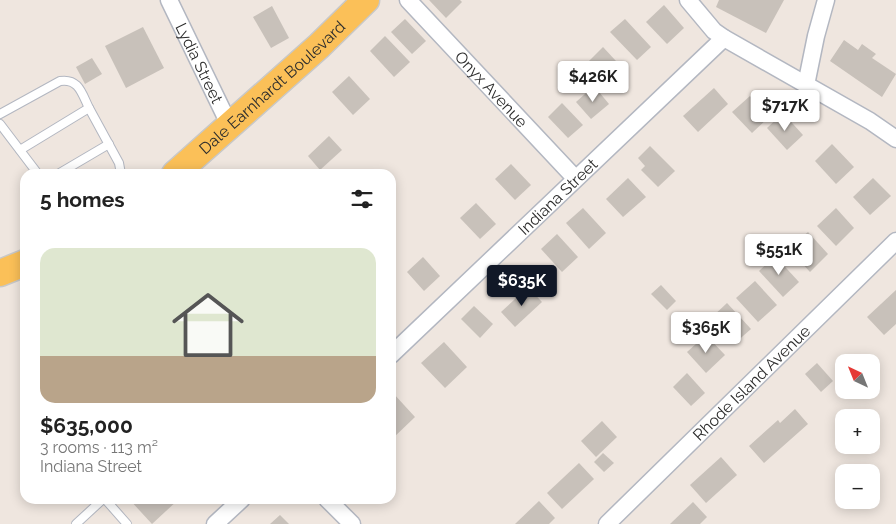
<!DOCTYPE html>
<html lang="en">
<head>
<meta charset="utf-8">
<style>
  :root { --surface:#fff; --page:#f2f2f2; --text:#222; --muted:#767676; --accent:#111827 }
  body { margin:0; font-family:Raleway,sans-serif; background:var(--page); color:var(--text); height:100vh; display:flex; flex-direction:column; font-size:19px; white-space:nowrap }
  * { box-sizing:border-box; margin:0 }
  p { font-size:16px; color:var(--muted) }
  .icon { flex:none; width:28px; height:28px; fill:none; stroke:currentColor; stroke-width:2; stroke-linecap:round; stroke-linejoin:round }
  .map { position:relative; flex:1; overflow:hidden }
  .panel { position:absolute; left:20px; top:169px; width:376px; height:335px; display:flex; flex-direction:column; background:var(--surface); border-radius:15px; box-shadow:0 2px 12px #0003 }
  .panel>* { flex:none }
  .needle { width:32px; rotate:317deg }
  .controls { position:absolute; left:835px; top:354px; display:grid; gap:10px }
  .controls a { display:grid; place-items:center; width:45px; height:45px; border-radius:10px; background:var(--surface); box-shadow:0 2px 12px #0003; font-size:25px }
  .price { position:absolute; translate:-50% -42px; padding:0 11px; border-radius:5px; background:#fff; color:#222; font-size:16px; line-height:32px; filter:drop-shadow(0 1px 2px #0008) }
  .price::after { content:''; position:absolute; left:50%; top:30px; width:15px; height:11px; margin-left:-8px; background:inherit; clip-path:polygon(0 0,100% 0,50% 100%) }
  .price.active { background:var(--accent); color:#fff }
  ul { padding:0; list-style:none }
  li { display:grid; align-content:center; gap:10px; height:265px; padding:0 20px }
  li span { display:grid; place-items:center; height:155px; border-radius:15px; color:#555 }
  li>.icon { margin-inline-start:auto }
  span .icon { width:90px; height:90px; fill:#fffc; stroke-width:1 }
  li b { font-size:21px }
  h2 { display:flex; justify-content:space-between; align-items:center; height:60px; padding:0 20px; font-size:21px }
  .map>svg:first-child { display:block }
  .building { fill:#c8c1ba }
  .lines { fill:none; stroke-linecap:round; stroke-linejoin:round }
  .service-casing { stroke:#b3b7c1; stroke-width:10 }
  .minor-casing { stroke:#b3b7c1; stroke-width:19 }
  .primary-casing { stroke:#c8c8c8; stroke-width:29 }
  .service { stroke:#fff; stroke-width:8 }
  .minor { stroke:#fff; stroke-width:16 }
  .primary { stroke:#fbc058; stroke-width:26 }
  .labels { text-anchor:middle; stroke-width:4; stroke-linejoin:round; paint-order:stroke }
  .street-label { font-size:16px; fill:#2d2d2d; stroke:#fff }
</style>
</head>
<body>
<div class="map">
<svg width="896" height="524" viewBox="0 0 896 524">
  <rect width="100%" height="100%" fill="#efe6df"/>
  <g class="building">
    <path d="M429,0H460L462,2L446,18Z"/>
    <path d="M719,0H784L766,33L716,7Z"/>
    <path d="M664,5L684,28L667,44L646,22Z"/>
    <path d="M272,6L289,38L271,48L253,17Z"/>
    <path d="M405,19L426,41L412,54L391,32Z"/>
    <path d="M625,19L651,47L637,60L610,32Z"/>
    <path d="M143,27L164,68L126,88L105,46Z"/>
    <path d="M385,36L410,62L394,77L370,51Z"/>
    <path d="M844,40L858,50L862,44L876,54L872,58L896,74L882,97L830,61Z"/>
    <path d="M603,47L628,74L614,88L589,61Z"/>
    <path d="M92,58L102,74L85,84L76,67Z"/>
    <path d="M349,76L370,99L353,115L332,92Z"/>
    <path d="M594,86L609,104L591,119L576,102Z"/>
    <path d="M714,88L728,104L698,132L683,116Z"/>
    <path d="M750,96L769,117L752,133L732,112Z"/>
    <path d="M562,103L583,125L568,138L548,117Z"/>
    <path d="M783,113L803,135L787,150L767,128Z"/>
    <path d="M329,136L342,150L320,170L308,156Z"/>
    <path d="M832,144L854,167L836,184L815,161Z"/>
    <path d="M650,146L675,171L658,187L641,170L645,166L638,158Z"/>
    <path d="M511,164L531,185L515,200L495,179Z"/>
    <path d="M628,178L646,197L623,217L606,199Z"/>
    <path d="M873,178L891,196L870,215L853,197Z"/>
    <path d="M476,203L496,224L480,239L460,218Z"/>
    <path d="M583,208L606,233L589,249L566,223Z"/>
    <path d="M836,208L854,228L836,246L817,226Z"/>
    <path d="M808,232L828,254L810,272L789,249Z"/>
    <path d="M557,234L578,257L562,272L541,249Z"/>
    <path d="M775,256L799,282L783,297L759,271Z"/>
    <path d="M423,257L440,276L424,291L407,272Z"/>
    <path d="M755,281L777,305L758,322L736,298Z"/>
    <path d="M661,285L676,301L667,310L651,294Z"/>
    <path d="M528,287L542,302L515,327L501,312Z"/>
    <path d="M896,290V324L884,335L867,317Z"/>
    <path d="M727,303L751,329L735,343L711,318Z"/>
    <path d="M474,306L493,324L480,338L461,319Z"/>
    <path d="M706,335L725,355L706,373L687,352Z"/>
    <path d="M444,342L467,367L445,388L421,363Z"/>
    <path d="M817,363L833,381L821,392L805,374Z"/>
    <path d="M687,373L705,393L691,406L673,387Z"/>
    <path d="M393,393L415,417L391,440V395Z"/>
    <path d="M795,409L808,424L764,463L749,446L778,420L780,423Z"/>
    <path d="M602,421L617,437L596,457L581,441Z"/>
    <path d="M603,453L614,463L604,472L594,462Z"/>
    <path d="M721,457L737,475L706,503L690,485Z"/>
    <path d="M579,463L594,479L562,509L547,493Z"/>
    <path d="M129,499H179L152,524Z"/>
    <path d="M539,501L555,518L549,524H515Z"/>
    <path d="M693,502L707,517L700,524H670Z"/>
    <path d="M280,515L289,524H270Z"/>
  </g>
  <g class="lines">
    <g class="service-casing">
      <g id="service">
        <path d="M0,114L60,81C79,78 82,94 89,108"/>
        <path d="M0,124L38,174"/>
        <path d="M20,150L89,108L119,163L121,174"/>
        <path d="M58,174L109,144"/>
        <path d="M105,499L127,524"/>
        <path d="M76,524L103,499"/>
      </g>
    </g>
    <g class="minor-casing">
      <g id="minor">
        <path id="s1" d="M169,0L230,126"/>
        <path id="s2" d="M408,0L575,178"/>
        <path d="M688,0L714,31L724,38L870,121L896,139"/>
        <path d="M806,85L816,36L826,0"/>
        <path id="s3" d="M391,355L724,38"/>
        <path d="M327,499L352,524"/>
        <path d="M215,524L242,499"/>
        <path id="s4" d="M607,524L896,241"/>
      </g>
    </g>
    <g class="primary-casing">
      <g id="primary">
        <path id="s5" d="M175,174L319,46L366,0"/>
        <path d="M0,273L25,263"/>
      </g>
    </g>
    <use href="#service" class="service"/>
    <use href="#minor" class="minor"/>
    <use href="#primary" class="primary"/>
  </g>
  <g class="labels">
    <g class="street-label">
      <text dy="6" stroke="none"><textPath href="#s1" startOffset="70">Lydia Street</textPath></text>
      <text dy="6" stroke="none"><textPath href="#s5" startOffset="130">Dale Earnhardt Boulevard</textPath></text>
      <text dy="6" stroke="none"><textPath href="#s2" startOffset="122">Onyx Avenue</textPath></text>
      <text dy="6" stroke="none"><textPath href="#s3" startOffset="230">Indiana Street</textPath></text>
      <text dy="6" stroke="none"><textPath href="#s4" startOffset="202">Rhode Island Avenue</textPath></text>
    </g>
  </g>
</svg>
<div class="controls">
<a><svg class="needle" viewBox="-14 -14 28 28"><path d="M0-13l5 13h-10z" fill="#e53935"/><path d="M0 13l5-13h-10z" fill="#767676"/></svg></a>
<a>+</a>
<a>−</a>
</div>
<b class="price" style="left:593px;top:103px">$426K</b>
<b class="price" style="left:785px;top:132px">$717K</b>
<b class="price" style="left:779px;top:276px">$551K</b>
<b class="price active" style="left:522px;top:307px">$635K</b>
<b class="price" style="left:706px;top:354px">$365K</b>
<section class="panel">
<h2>5 homes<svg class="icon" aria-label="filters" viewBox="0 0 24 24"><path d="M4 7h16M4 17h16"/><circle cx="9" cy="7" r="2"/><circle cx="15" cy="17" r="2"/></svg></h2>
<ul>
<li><span style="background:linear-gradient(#dfe7d0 70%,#b9a48a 0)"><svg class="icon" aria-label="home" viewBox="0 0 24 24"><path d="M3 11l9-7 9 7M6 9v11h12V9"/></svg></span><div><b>$635,000</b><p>3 rooms · 113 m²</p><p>Indiana Street</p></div></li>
</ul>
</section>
</div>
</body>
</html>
